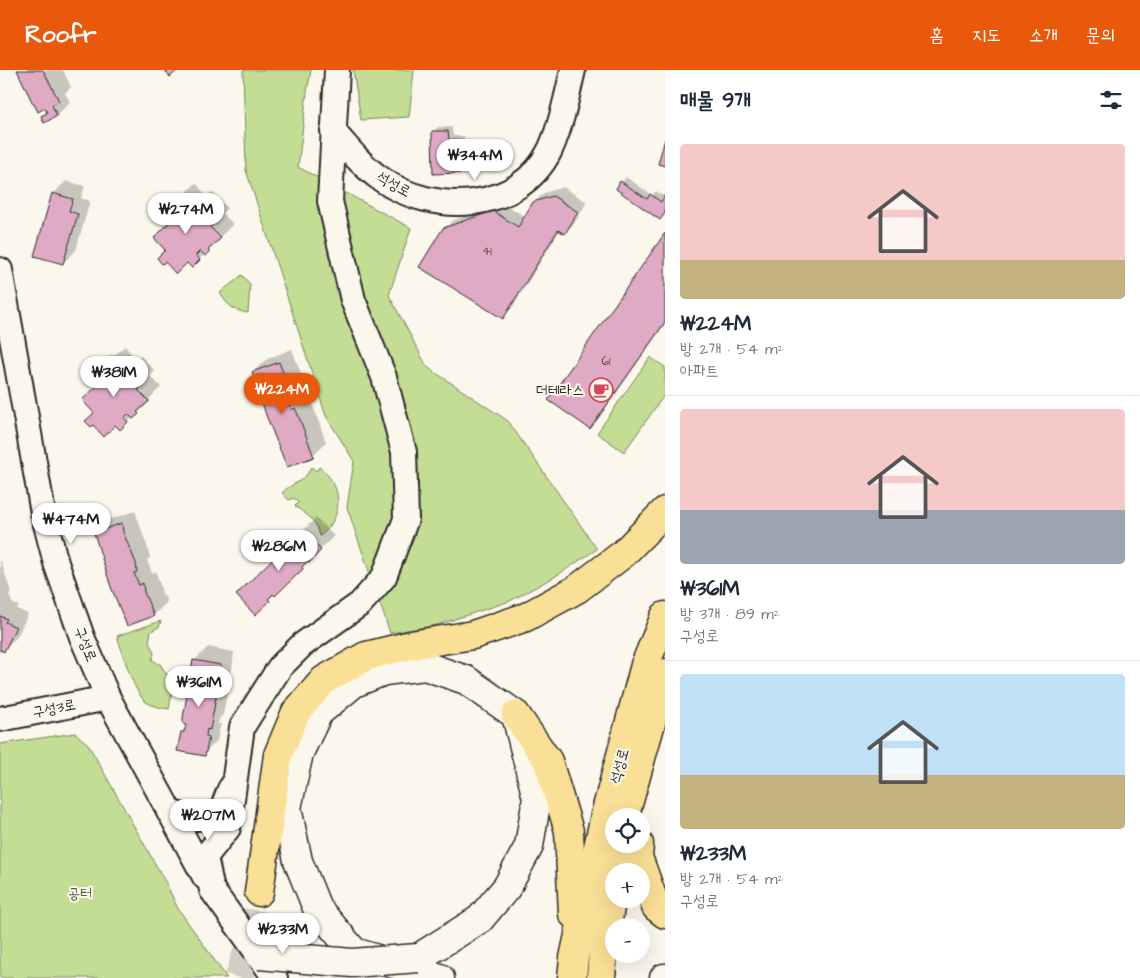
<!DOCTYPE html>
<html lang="ko">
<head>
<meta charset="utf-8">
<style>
  :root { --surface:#fff; --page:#f6f6f7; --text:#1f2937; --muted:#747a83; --line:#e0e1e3; --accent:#ea580c }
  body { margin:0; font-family:"Architects Daughter","Poor Story",sans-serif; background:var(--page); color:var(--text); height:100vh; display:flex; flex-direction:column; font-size:19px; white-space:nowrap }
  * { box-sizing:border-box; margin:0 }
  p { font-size:16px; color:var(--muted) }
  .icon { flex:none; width:28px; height:28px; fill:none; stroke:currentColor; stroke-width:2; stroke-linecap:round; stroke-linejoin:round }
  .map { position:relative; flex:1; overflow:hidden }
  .panel { display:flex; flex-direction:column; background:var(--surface); width:475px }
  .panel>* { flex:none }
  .fabs { position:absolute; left:605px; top:738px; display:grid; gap:10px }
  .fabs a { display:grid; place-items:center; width:45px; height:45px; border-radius:50%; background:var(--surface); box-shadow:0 5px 20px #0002; font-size:25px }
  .price { position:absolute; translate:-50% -42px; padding:0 11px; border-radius:18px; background:#fff; color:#222; font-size:16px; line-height:32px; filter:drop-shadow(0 1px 2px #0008) }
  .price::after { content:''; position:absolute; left:50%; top:30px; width:15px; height:11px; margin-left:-8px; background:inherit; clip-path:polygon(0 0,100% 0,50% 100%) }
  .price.current { background:var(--accent); color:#fff }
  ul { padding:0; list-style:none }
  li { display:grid; align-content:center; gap:10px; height:265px; padding:0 15px }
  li+li { border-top:1px solid var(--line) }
  li span { display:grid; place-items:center; height:155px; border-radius:5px; color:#555 }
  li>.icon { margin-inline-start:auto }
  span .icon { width:90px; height:90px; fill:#fffc; stroke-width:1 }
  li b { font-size:21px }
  h2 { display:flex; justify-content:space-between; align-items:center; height:60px; padding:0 15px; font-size:21px }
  header { display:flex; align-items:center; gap:30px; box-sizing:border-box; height:70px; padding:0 25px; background:var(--accent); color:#fff }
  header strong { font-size:24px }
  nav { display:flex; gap:28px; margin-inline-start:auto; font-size:18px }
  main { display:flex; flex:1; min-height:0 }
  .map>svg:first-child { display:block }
  .green { fill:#c3dd94; stroke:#778460 }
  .shadow { fill:#0003 }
  .building { fill:#dfaac4; stroke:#2b2b2b }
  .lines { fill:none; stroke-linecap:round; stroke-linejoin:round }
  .trunk-tunnel { stroke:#d1cec5; stroke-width:28; stroke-dasharray:28 14; stroke-linecap:butt }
  .tertiary-casing { stroke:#2b2b2b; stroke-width:28 }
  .secondary-casing { stroke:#2b2b2b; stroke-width:31 }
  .trunk-casing { stroke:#2b2b2b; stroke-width:31 }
  .tertiary { stroke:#fbf7ec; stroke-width:24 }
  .secondary { stroke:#fbf7ec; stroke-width:28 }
  .trunk { stroke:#fadf96; stroke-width:28 }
  .tertiary-bridge-casing { stroke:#2b2b2b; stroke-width:28; stroke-linecap:butt }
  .secondary-bridge-casing { stroke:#2b2b2b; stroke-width:31; stroke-linecap:butt }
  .tertiary-bridge { stroke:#fbf7ec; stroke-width:24 }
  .secondary-bridge { stroke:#fbf7ec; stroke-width:28 }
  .labels { text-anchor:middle; stroke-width:4; stroke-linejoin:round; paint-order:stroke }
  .number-label { font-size:12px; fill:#584b51 }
  .street-label { font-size:15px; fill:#2b2b2b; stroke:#fbf7ec }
  .poi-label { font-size:15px; fill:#2b2b2b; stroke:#fbf7ec; text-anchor:end }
  .park-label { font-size:15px; fill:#515845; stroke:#fbf7ec }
</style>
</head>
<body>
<header>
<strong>Roofr</strong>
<nav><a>홈</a><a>지도</a><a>소개</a><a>문의</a></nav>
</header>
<main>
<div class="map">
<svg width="665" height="908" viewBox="0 0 665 908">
  <rect width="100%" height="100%" fill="#fbf7ec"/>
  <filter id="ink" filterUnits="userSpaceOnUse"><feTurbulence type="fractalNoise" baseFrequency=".02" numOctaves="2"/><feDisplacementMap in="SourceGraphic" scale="10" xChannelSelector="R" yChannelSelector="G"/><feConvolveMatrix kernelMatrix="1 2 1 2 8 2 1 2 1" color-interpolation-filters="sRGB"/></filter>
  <g filter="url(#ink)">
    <g class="green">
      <path d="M243,0H311L307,22L298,97L411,158L389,225L427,297L508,351L597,479L556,506L510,531L437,555L390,563L347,437L354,391L326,346L246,100Z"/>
      <path d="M353,0H414L409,47L361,50Z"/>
      <path d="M242,205L250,214L248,243C234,241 227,235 220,223Z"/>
      <path d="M650,287L665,297V324L624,382L597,363Z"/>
      <path d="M311,397L317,401L319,397C344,415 344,448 320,466L317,457L311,448L295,436L298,433L297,430L293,428L289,430L282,423C291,413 306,412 311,397Z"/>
      <path d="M161,551L159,557L151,561L149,572L154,583L152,590L161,595L166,604L175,606L169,639C161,638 153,636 146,632C133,622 123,583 117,566Z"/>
      <path d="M75,663L88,674L167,815L177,837L227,908H0V674Z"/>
    </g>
    <g class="shadow">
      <path d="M18,0H63L71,17L65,23L70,32L57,45L45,51L43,46L48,41Z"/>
      <path d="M438,57H452L453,66H464V98L460,102L433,62Z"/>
      <path d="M626,107L652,125L656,121L665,127V143L617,119Z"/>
      <path d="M66,111L85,116L81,128L90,131L76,180L63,193L53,124Z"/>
      <path d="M196,113L207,127L212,122L227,138L222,143L233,154L221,166L222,168L192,196L167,180L169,154V144L165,140L183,122L185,124Z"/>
      <path d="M563,117L587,132L574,154L564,163L560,160L512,238L503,247L444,159L454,150L502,133L526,147L534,133L544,123Z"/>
      <path d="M665,165V254L599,348L589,357Z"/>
      <path d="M125,276L136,290L140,285L155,301L150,306L161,317L149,329L151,331L120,359L116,354L95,342L97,307L93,302L112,284L113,286Z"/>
      <path d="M292,279L304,312L300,316L304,328L308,326L312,333L326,372L313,385L253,302L267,289Z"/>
      <path d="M135,441L148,479L150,488L147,490L152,503L156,501L163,526L164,525L167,532L154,545L95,463L108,450Z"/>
      <path d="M316,448L334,466L255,543L237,525Z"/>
      <path d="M0,489L11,522L9,524L12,533L19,536L17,539L28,544L17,567L0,583Z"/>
      <path d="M208,577L234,582L232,600L229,603L228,608L230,609L223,645L219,649L218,654H221L217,671L204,684L182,662L186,658L187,654L184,648L195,590Z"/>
    </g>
    <g class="building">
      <path d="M17,0H43L59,31L52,35L57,46L44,53L41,46L47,43L45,38L38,42L34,34H33Z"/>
      <path d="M165,0H178L170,7Z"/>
      <path d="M432,61H448L449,70H460V103L433,104Z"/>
      <path d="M665,69V96L658,94Z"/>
      <path d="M620,111L647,129L650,124L661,132L665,125V143L660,150L616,119Z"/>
      <path d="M52,123L73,129L69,141L78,144L63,194L34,186Z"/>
      <path d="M183,125L194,139L198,134L215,152L210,157L221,168L208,180L210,182L205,186L200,181L196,185L200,190L192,198L187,193L176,204L165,192L162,194L157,188L165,180L154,168L168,154L163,148L167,144L163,140L170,134L171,136Z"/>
      <path d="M553,126L578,142L565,164L558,160L503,249L419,197L443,158L493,141L518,157L533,132Z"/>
      <path d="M665,163V252L590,359L548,330Z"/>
      <path d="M111,288L122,302L127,297L143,315L138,320L149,331L137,342L139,344L133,349L128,344L124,348L128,352L120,360L115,355L104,367L93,355L91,357L85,351L94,343L82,330L96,317L91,311L95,307L91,302L98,296L100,298Z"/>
      <path d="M279,292L292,326L287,328L291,340L295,338L299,347L314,387L287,397L266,345L252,302Z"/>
      <path d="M122,453L123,462L136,493L137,502L134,503L139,515L143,513L144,522L154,546L127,556L111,517L94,463Z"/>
      <path d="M302,460L321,480L309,493L307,492L302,497L303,499L275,526L273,524L268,529L270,531L255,545L236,525Z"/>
      <path d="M0,546L7,549L5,552L16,557L4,582L1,580L0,581Z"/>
      <path d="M193,590L221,595L219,614H217L215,621L217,622L210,660L207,659L206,666L209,667L205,686L177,681L181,662H184L186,655L183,654V648Z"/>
    </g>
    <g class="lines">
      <path class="trunk-tunnel" d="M239,908L251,867L259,822"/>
      <g class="tertiary-casing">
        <g id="tertiary">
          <path d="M333,61C348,78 362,96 381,109C433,146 519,143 550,80C561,56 567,26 573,0"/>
          <path d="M0,200L36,403L43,443L56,493L82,567L108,628L205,807"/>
          <path d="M0,649L108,628"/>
          <path d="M169,742C193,749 197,751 221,742L230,719"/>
          <path d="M212,820L205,787L228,758L242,657L280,597L302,575L360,534L384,507L406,449L404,382L384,307L353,230L330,131L337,0"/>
          <path d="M259,885L275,908"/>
        </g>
      </g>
      <g class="secondary-casing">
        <g id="secondary">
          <path d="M418,888L480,849L507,817L529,776L537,728L516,645L466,610L425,596L384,601L354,613L318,643L299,683L287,738L298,791L317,838L354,882L440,908"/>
          <path d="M664,908H665"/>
        </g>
      </g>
      <g class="trunk-casing">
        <g id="trunk">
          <path d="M516,645L548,691L569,761L573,844"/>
          <path d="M625,745L665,603"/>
          <path d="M639,774L638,787L656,837L665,844"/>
          <path d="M615,801L619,774"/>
          <path d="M259,822L278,685L296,642L324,610L366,586L411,575L473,565L526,547L577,519L623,484L665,441"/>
          <path d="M572,908L574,888L605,745L645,595L665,546"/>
          <path d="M601,908L603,883L614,811"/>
        </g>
      </g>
      <use href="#tertiary" class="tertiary"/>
      <use href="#secondary" class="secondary"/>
      <use href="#trunk" class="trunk"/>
      <g class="tertiary-bridge-casing">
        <path id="tertiary-bridge" d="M212,820L259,885"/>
      </g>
      <g class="secondary-bridge-casing">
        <path id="secondary-bridge" d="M259,885L352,893L418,888"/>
      </g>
      <use href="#tertiary-bridge" class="tertiary-bridge"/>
      <use href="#secondary-bridge" class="secondary-bridge"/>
    </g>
  </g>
  <defs>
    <g id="cafe-ring" transform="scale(1.25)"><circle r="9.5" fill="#fbf7ec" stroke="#d1495b" stroke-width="1.5"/><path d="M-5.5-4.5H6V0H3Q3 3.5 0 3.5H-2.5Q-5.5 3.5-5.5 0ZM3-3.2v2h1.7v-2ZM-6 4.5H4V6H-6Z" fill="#d1495b"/></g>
  </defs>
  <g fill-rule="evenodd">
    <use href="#cafe-ring" x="601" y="320"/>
  </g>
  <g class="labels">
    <g class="number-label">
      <text x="487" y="185">41</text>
      <text x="606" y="295">61</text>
    </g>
    <g class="street-label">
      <text transform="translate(394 114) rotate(29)" y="5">석성로</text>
      <text transform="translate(86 574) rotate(68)" y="5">구성로</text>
      <text transform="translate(54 638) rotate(-11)" y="5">구성3로</text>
      <text transform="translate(619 696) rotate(-75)" y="5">석성로</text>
    </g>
    <g class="poi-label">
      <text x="584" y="325">더테라스</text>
    </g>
    <g class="park-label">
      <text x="80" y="828">공터</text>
    </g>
  </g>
</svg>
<div class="fabs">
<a><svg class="icon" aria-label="locate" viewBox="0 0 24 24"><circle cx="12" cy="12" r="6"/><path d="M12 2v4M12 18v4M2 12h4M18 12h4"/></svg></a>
<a>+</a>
<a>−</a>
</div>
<b class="price" style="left:475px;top:111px">₩344M</b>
<b class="price" style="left:186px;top:165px">₩274M</b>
<b class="price" style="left:114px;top:328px">₩381M</b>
<b class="price current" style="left:282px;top:345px">₩224M</b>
<b class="price" style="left:71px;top:475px">₩474M</b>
<b class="price" style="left:279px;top:502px">₩286M</b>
<b class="price" style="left:199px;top:638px">₩361M</b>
<b class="price" style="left:208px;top:771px">₩207M</b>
<b class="price" style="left:283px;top:885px">₩233M</b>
</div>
<section class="panel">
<h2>매물 9개<svg class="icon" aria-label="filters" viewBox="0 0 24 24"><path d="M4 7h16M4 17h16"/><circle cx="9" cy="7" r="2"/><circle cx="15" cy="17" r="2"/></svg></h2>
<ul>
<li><span style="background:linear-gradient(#f6c9c9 75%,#c2b280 0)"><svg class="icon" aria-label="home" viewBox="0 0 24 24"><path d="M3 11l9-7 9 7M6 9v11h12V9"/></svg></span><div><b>₩224M</b><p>방 2개 · 54 m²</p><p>아파트</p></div></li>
<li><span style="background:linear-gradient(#f6c9c9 65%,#9aa5b1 0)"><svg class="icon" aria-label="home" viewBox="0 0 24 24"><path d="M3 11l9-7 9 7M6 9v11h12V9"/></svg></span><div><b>₩361M</b><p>방 3개 · 89 m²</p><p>구성로</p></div></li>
<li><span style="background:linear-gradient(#bfe0f5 65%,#c2b280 0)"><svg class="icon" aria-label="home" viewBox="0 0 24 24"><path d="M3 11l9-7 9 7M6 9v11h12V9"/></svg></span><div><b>₩233M</b><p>방 2개 · 54 m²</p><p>구성로</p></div></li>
</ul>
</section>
</main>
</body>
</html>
